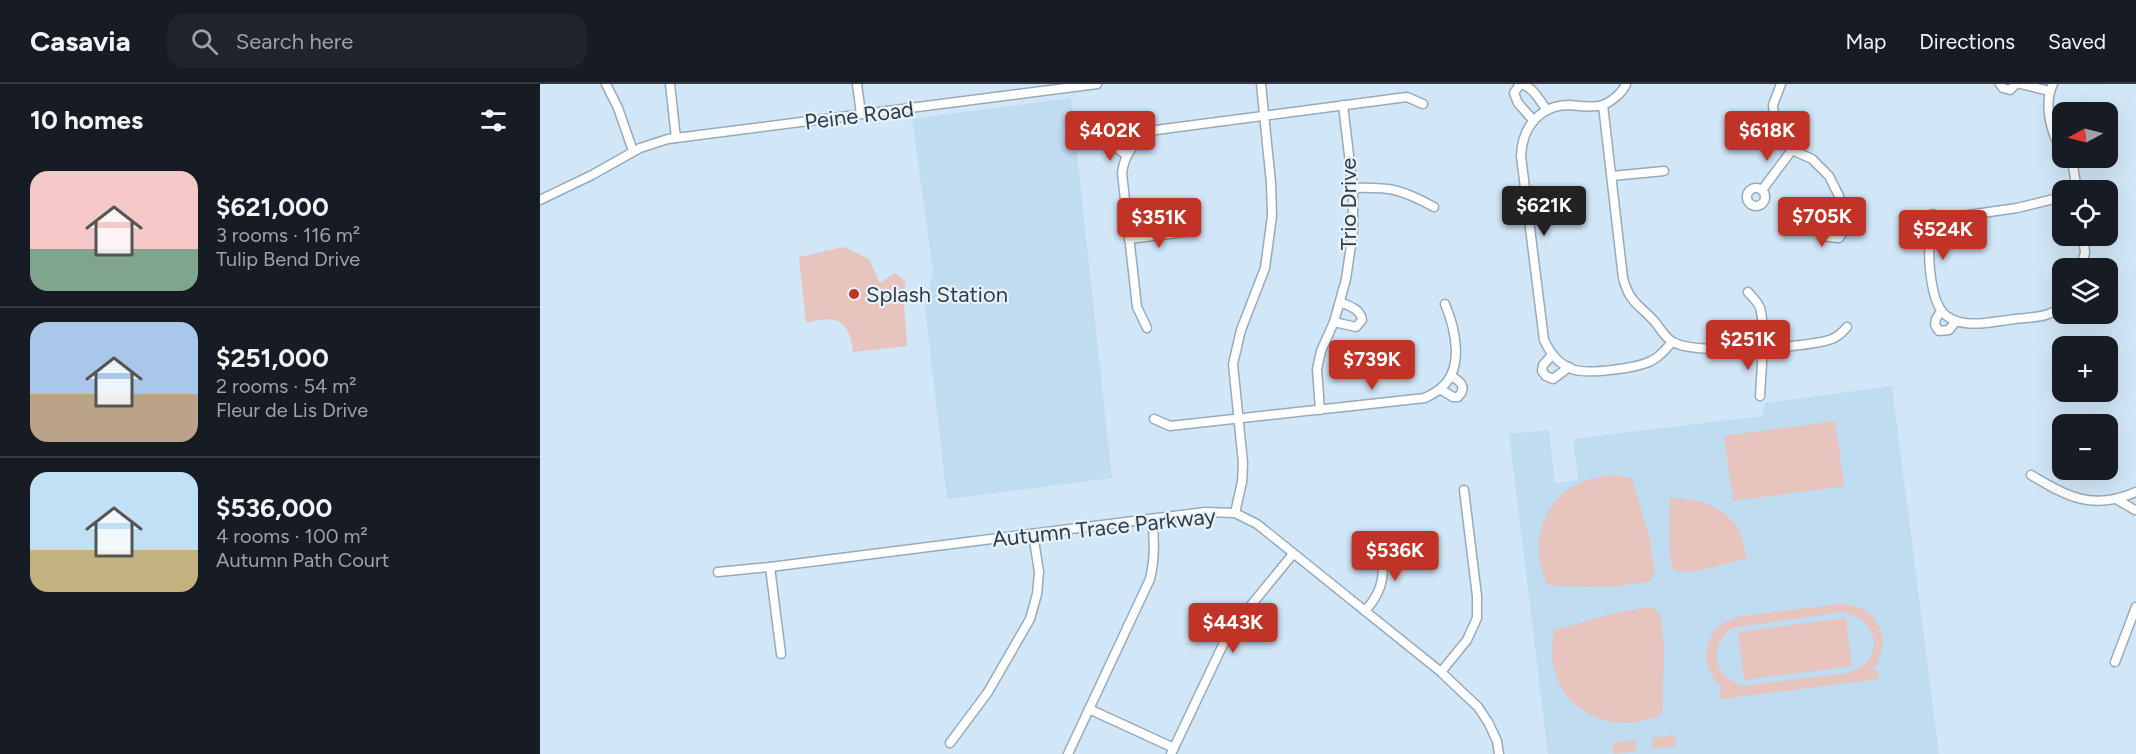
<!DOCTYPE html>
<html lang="en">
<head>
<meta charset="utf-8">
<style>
  :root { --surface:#171b24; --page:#20242c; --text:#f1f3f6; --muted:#9ea1a6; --line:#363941; --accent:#c03326 }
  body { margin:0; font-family:Figtree,sans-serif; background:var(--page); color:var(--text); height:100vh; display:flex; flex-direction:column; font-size:22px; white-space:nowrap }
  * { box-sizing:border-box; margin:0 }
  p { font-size:20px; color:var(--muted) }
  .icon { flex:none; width:33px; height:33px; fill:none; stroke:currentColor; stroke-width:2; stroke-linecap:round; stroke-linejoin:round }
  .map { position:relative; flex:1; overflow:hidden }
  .sheet { display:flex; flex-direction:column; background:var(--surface); width:540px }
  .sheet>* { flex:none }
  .needle { width:39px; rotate:263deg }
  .tools { position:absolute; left:1512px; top:18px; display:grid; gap:12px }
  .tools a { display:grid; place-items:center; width:66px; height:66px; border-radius:12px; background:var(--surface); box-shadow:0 6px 24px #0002; font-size:30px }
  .price { position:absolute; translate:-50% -51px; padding:0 14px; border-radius:6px; background:var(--accent); color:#fff; font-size:20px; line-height:39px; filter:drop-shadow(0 2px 3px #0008) }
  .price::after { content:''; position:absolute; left:50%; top:36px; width:18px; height:14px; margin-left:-9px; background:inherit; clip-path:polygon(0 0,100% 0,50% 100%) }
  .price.selected { background:#222; color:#fff }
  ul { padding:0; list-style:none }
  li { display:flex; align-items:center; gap:18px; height:150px; padding:0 30px }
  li+li { border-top:2px solid var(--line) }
  li span { display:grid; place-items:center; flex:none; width:168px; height:120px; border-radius:18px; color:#555 }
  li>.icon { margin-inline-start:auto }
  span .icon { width:72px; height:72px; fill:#fffc; stroke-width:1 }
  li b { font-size:26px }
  h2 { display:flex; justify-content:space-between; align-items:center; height:72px; padding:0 30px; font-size:26px }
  header { display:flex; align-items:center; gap:36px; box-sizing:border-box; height:84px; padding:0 30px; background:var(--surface); border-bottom:2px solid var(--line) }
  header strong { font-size:28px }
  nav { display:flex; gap:33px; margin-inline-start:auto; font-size:21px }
  .search { width:420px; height:54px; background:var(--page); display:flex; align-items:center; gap:15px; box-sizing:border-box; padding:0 21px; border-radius:18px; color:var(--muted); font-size:22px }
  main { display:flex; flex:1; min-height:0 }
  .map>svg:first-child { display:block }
  .built { fill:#c0dcf1 }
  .green { fill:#e7c4bd; fill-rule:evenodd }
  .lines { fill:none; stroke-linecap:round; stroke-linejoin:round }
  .minor-casing { stroke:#96aaba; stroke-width:11 }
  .minor { stroke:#fff; stroke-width:8 }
  .poi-dot { fill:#c03326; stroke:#e6f3fd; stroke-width:2 }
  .labels { text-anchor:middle; stroke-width:4.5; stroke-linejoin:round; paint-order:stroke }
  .street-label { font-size:22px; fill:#333c42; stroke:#e6f3fd }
  .poi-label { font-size:22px; fill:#333c42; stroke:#e6f3fd; text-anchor:start }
</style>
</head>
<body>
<header>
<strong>Casavia</strong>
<div class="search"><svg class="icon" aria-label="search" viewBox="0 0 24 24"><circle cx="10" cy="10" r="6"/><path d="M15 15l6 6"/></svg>Search here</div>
<nav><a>Map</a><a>Directions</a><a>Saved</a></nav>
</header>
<main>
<section class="sheet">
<h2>10 homes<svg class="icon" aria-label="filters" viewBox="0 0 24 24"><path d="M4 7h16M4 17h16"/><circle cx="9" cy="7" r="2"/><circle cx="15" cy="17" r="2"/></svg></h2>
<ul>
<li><span style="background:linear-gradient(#f6c9c9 65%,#7fa58c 0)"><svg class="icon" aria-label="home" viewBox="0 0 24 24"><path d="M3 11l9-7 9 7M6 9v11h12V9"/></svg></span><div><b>$621,000</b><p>3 rooms · 116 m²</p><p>Tulip Bend Drive</p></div></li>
<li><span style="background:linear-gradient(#a9c7e8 60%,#b9a48a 0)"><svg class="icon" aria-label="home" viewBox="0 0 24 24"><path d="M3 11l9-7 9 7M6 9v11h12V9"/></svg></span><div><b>$251,000</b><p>2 rooms · 54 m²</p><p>Fleur de Lis Drive</p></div></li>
<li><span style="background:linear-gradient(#bfe0f5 65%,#c2b280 0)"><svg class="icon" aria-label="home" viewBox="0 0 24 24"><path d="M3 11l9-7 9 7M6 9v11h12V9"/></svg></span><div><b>$536,000</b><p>4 rooms · 100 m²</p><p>Autumn Path Court</p></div></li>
</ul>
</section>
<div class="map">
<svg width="1596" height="670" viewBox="0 0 1596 670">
  <rect width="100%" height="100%" fill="#d1e7f7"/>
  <g class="built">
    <path d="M531,14L572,394L407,415L385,223L393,187L372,35Z"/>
    <path d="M1352,302L1399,670H1008L969,350L1009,346L1015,399L1038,396L1033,355L1222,332L1225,319Z"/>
  </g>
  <g class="green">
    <path d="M304,163L329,175L340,199L355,189L365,197L364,220L367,262L313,268C310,236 296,230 266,239L259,173Z"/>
    <path d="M1295,337L1304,402L1193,417L1184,352Z"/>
    <path d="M1070,391L1092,394L1110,456L1115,490L1108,498L1071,503L1009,502C989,472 999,422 1031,404C1043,396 1056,394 1070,391Z"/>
    <path d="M1130,414C1156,414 1186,421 1199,447C1203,455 1204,466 1207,474L1166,485L1139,489L1132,484L1129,457Z"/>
    <path d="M1301,520C1338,522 1354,555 1333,586H1338L1339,595L1181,615L1180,606L1184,604C1165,592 1160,563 1176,545C1182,538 1191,535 1201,532ZM1302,528C1340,535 1347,577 1308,589L1201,602C1172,590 1168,563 1192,544Z"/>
    <path d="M1111,523L1120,530L1124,565L1122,630C1079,652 1020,631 1013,579C1011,568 1013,557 1014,546L1079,528Z"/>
    <path d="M1306,534L1312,582L1204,596L1198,548Z"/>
    <path d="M1135,651L1136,662L1113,665L1112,654Z"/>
    <path d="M1095,656L1097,667L1074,670L1072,659Z"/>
  </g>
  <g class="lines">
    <g class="minor-casing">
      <g id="minor">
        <path d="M66,0L78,24L93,67"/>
        <path d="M130,0L136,54"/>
        <path d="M317,0L321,30"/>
        <path d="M1086,0C1083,8 1071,18 1063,21C1053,24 1040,22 1030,21C1000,21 982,43 981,72L1004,256C1010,269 1018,280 1032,285C1047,291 1097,284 1111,277C1120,273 1126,265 1132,258"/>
        <path d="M1241,0L1233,21L1235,41L1242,55L1252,66L1272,75L1289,92L1299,112L1301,125L1299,139L1303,148L1299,154L1289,153L1285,148L1287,141L1293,138L1299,139"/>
        <path d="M1460,0L1463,4L1470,6L1476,0"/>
        <path d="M1481,0L1509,7"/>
        <path d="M1513,0C1503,20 1511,49 1522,67"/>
        <path d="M1063,21L1083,194C1090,220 1099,220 1115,238C1120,244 1125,254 1133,258C1155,271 1262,264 1289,256C1296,254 1302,249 1307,243"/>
        <path d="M993,36L978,19L974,9L980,0C993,2 999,16 1007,26"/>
        <path d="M587,71C577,66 569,56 580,48L591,51L597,57"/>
        <path d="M1527,74L1533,82L1537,106"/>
        <path d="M1072,92L1124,87"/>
        <circle cx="1216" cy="113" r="9"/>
        <path d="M813,104C851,103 861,105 894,123"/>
        <path d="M1222,106L1252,66"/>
        <path d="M1522,113L1477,124L1414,133C1405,137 1398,141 1393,150C1385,164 1391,212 1401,226C1404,231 1411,235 1416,237C1434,243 1457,237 1475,235C1492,233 1511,234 1522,221"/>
        <path d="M0,116L52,91L100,64L128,55L557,0"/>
        <path d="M1392,151C1385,145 1382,141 1387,132L1393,130L1405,137"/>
        <path d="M589,155L645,148"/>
        <path d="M1540,184L1545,169L1543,152"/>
        <path d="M1208,208C1212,213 1218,218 1220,224C1226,243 1221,290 1220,312"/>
        <path d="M1401,227L1396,235L1395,241L1399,247L1409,246L1416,237"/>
        <path d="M794,238L816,243L822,236C821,225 809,222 800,218"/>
        <path d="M607,244L597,223L582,89C585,66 597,56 616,46L867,13L883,20"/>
        <path d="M1012,271L1003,281L1002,287L1006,292L1013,295L1029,283"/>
        <path d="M900,305L913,313H918C928,303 920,297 911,292"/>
        <path d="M780,326L777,285L781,267L794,238L806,195L813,148V104L803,21"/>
        <path d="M614,335L630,342L885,314C890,311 897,308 901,304C925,284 915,244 905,220"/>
        <path d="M1491,391C1528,413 1553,427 1596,408"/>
        <path d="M1576,415L1595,426"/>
        <path d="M695,429L702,398L703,379L693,280L701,246L725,184L732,132L731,99L721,0"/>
        <path d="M230,483L241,570"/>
        <path d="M178,488L230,483L665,428L695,429L717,440L901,588L922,608L938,623L948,638L957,657L959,670"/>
        <path d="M825,527C847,503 844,486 840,455"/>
        <path d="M1575,578L1596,523"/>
        <path d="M901,588L927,556L937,534V512L924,406"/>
        <path d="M549,625L634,664"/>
        <path d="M410,659L448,608L490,535L497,510L499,488L493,450"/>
        <path d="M528,670L610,495C615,474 615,457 612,436"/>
        <path d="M631,670L689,548L753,470"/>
      </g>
    </g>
    <use href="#minor" class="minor"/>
  </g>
  <circle class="poi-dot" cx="314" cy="210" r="6"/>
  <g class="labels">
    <g class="street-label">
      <text transform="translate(319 31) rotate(-7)" y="8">Peine Road</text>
      <text transform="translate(808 120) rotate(-90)" y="8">Trio Drive</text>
      <text transform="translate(564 443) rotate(-6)" y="8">Autumn Trace Parkway</text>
    </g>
    <g class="poi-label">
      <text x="326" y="218">Splash Station</text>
    </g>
  </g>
</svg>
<div class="tools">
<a><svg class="needle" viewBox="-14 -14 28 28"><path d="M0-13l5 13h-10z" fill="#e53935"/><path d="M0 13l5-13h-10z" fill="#9ea1a6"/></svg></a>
<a><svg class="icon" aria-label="locate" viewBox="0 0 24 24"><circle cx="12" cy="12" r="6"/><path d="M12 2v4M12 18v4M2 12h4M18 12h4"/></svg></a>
<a><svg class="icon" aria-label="layers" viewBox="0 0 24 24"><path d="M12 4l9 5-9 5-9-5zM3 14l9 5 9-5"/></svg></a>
<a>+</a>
<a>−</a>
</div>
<b class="price" style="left:570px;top:78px">$402K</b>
<b class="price" style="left:1227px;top:78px">$618K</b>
<b class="price selected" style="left:1004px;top:153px">$621K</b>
<b class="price" style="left:1282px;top:164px">$705K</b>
<b class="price" style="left:619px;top:165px">$351K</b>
<b class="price" style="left:1403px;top:177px">$524K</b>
<b class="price" style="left:1208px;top:287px">$251K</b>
<b class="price" style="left:832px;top:307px">$739K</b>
<b class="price" style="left:855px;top:498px">$536K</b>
<b class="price" style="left:693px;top:570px">$443K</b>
</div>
</main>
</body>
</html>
